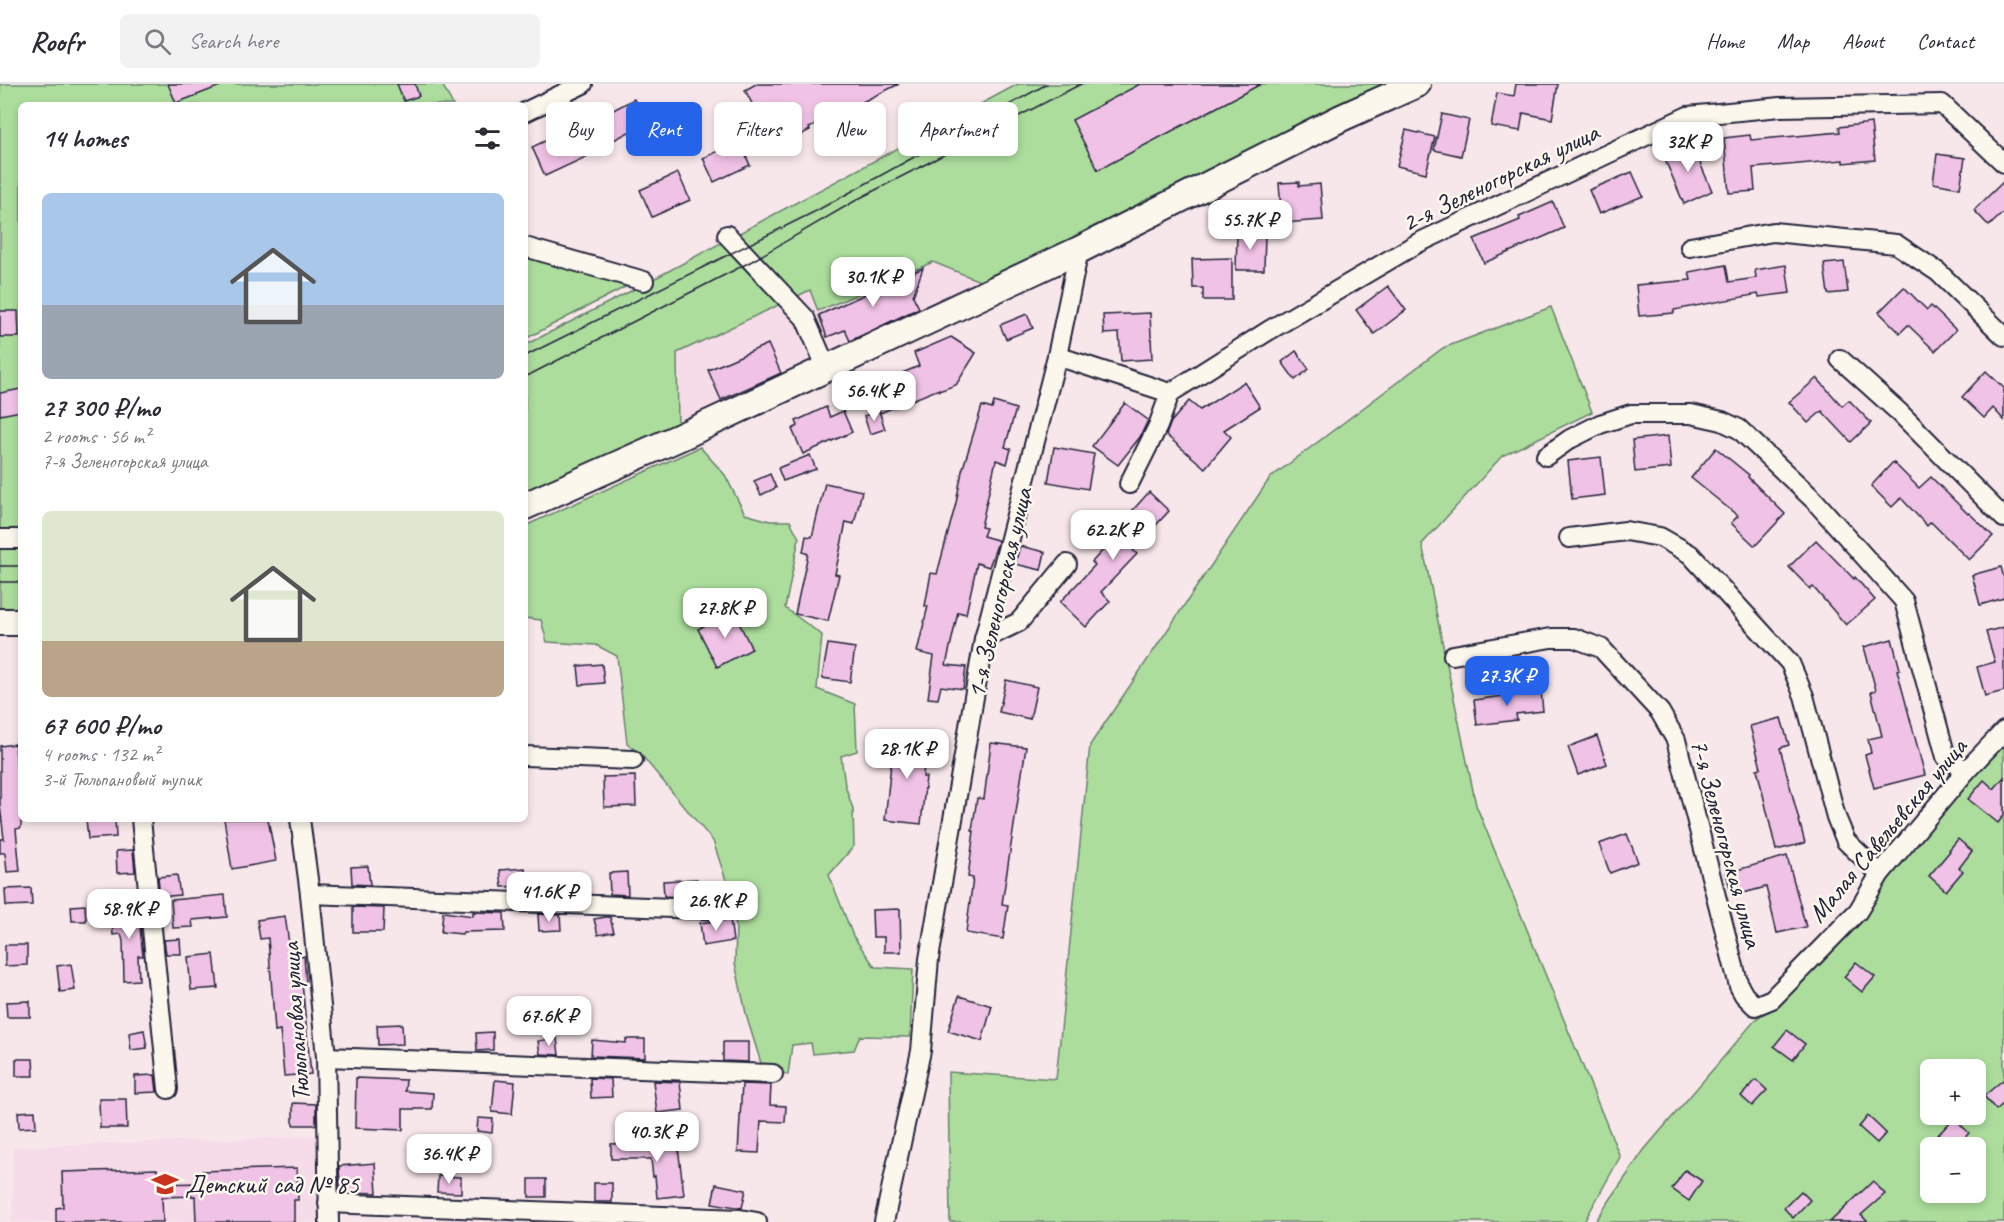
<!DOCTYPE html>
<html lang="en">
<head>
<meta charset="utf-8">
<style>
  :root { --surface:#fff; --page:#f2f2f3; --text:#2b2b33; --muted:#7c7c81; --line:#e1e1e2; --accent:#2563eb }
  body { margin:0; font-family:Caveat,sans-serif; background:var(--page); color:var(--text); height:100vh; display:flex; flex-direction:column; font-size:22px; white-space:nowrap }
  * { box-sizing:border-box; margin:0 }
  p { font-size:20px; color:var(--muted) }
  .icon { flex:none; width:33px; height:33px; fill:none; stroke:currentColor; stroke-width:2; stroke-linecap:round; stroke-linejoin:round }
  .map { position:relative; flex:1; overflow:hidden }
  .drawer { position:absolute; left:18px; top:18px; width:510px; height:720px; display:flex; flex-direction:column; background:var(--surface); border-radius:9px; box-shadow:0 3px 9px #0003 }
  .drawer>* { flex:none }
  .hud { position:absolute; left:546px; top:18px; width:570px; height:54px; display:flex; gap:12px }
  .buttons { position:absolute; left:1920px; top:975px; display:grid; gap:12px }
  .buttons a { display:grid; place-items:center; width:66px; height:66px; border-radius:9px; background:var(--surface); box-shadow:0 3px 9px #0003; font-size:30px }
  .price { position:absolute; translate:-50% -51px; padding:0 14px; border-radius:12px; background:#fff; color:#222; font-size:20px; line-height:39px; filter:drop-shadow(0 2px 3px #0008) }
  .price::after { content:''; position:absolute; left:50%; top:36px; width:18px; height:14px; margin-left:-9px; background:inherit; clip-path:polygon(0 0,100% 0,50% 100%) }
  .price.active { background:var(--accent); color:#fff }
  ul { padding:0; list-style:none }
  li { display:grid; align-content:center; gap:12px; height:318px; padding:0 24px }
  li span { display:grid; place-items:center; height:186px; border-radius:9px; color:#555 }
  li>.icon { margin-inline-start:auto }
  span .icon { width:108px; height:108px; fill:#fffc; stroke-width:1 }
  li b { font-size:26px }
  h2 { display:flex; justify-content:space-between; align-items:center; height:72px; padding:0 24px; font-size:26px }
  .tag { padding:0 21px; border-radius:9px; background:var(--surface); box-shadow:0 3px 9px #0003; font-size:21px; line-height:54px }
  .tag.active { background:var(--accent); color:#fff }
  header { display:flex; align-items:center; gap:36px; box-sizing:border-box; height:84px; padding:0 30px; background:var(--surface); border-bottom:2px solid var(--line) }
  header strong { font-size:28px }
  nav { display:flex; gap:33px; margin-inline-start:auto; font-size:21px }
  .search { width:420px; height:54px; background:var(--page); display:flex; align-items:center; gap:15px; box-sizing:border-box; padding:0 21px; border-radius:9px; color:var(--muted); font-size:22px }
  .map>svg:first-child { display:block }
  .built { fill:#f6dce9 }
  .green { fill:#acdd9d; stroke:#67806c; stroke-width:1.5; fill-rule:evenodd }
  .building { fill:#f0c2e6; stroke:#22223b; stroke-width:1.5 }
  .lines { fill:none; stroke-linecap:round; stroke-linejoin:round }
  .street-casing { stroke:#22223b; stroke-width:22 }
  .secondary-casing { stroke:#22223b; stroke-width:30 }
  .street { stroke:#fbf7ec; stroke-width:18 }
  .secondary { stroke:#fbf7ec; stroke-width:26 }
  .tram { stroke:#22223b; stroke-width:1.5 }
  .labels { text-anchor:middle; stroke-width:5; stroke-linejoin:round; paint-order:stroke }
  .street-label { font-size:26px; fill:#22223b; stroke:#fbf7ec }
  .poi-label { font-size:26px; fill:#22223b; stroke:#fbf7ec; text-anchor:start }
</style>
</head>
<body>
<header>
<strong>Roofr</strong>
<div class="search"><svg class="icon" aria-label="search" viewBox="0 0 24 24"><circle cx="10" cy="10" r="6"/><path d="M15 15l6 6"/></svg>Search here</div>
<nav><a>Home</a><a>Map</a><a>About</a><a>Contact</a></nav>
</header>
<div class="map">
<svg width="2004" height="1138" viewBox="0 0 2004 1138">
  <rect width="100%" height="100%" fill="#f8e7ea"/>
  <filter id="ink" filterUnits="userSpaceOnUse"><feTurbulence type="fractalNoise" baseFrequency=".0167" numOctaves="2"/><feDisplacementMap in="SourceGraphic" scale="12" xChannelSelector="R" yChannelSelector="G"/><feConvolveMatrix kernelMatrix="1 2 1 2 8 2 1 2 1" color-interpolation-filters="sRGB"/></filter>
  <g filter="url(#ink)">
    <g class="built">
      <path d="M933,178L987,200L678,344L676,269L810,206L819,227Z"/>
      <path d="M316,1052L319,1138H12L13,1063Z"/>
    </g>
    <g class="green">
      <path d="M0,0H442L453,21H21V450H0Z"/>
      <path d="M1018,0H1398L987,200L933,178L818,227L810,206L677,269L678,344L525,412V261L633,206Z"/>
      <path d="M525,163L629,201L525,255Z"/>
      <path d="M1551,223L1592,328L1502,372L1422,460L1476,721L1620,1073L1584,1138H950L948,988L1056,995L1090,661L1270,394L1443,264Z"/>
      <path d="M700,363L725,391L745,430L770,437H790L799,454L785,524L822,551L817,605L855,620L857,667L841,672L845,701L853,725L854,762L829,791L853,852L875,883L913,885L910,953L860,952L854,966L813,970L811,959L792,961L788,991L761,979L747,934L735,879L736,842L726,796L713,757L643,673L627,659L617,572L596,561L547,558L541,536L525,534V442Z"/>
      <path d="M0,460H21V530L0,529Z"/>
      <path d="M2004,657V1138H1595L1644,1066L1757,934L1777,921L1883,791ZM1930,986H1976V1030H1930ZM1930,1064H1976V1108H1930Z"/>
    </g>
    <g class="building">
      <path d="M168,0H222L223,1L176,19Z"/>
      <path d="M397,0H415L419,12L404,17Z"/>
      <path d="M756,0H899L809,44L810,46L775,64L745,6Z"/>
      <path d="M1140,0H1261L1098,86L1072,36Z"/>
      <path d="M1516,0H1558L1552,35L1523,29L1520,47L1491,42L1497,9L1514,12Z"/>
      <path d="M634,15L646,39L612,57L600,33Z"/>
      <path d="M1442,30L1469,36L1461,72L1434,66Z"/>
      <path d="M1871,39L1875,76L1843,79V76L1753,84L1755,107L1729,109L1724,54L1750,51L1751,56L1840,48L1839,43Z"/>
      <path d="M575,43L588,72L545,92L532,63Z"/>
      <path d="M1406,46L1435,53L1426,89L1397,82Z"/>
      <path d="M739,57L750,81L714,98L703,74Z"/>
      <path d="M1691,58L1712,107L1684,120L1663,71Z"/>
      <path d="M1937,70L1965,74L1960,104L1933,99Z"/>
      <path d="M1632,88L1643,112L1599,130L1589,106Z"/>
      <path d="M678,89L690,116L652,133L640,106Z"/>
      <path d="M2004,97V128L1989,142L1974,126Z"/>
      <path d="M1299,98V102L1320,100L1323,136L1282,139L1279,99Z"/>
      <path d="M1553,118L1564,144L1484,179L1474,155L1520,136L1519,133Z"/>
      <path d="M1237,149H1265L1264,186H1236Z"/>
      <path d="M1232,174V216H1203V204H1193L1192,175Z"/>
      <path d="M1844,178L1848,208L1828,210L1824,180Z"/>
      <path d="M1726,181L1729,198L1756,194L1755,186L1786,181L1790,209L1759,213L1758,210L1674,226V229L1639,232L1636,201L1691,196L1689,188Z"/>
      <path d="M923,184L913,212L919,224L850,257L845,246L827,253L819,231Z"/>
      <path d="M1388,202L1406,226L1374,250L1356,226Z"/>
      <path d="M1904,203L1927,226L1931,222L1956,246L1935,267L1908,241L1900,249L1879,228Z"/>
      <path d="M0,227H18L19,253H0Z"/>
      <path d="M1150,229L1152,275L1121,277L1119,249L1104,250L1103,231Z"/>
      <path d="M1027,230L1033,244L1006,255L1000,241Z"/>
      <path d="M951,253L976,269L956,301L939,307V305L880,329L869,303L919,282L914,269Z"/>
      <path d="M768,260L781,289L721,316L708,286Z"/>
      <path d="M1296,267L1309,285L1295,296L1282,278Z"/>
      <path d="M1986,287L2004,304V336L1993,324L1984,334L1962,313Z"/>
      <path d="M1817,294L1842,322L1849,316L1871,339L1851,358L1822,327L1808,339L1789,318Z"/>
      <path d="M1244,298L1260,323L1224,346L1231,353L1205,384L1166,351L1171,338L1189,317L1200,326Z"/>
      <path d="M21,305V327L0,331V309Z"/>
      <path d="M994,318L1016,325L1005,363L1011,365L1007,380L996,376L981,443L986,444L983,452L997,456L998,458L989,483L977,479L966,530L958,528L946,581L966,583L963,605L941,602L938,615L928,614L934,572L917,568L928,522H925L931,489L937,490L956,419L962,387L982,322L992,325Z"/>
      <path d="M1125,319L1148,336L1140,353L1118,381L1092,362Z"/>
      <path d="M826,323L830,333L843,327L852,348L803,370L792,345L798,342L796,337Z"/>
      <path d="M879,327L885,345L870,350L864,332Z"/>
      <path d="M1668,352L1671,384L1635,388L1632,356Z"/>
      <path d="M1054,363L1094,370L1088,405L1048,398Z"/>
      <path d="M1716,364L1749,391L1748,393L1785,430L1755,462L1731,439L1738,432L1691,394Z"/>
      <path d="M810,371L816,385L783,397L778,384Z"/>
      <path d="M1601,373L1605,411L1572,415L1568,377Z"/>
      <path d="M1893,378L1919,404L1931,393L1968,430L1969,429L1993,452L1969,476L1931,438L1927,442L1901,414L1892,423L1871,402Z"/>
      <path d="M770,390L776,404L761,411L754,397Z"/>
      <path d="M825,399L862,407L854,440L846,438L835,490L839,491L828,537L795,530L808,470L803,468L806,452L812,453Z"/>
      <path d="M1149,408L1169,427L1133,466L1137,470L1101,508L1110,517L1086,543L1060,518L1095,481L1092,478L1128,439L1124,436Z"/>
      <path d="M1816,456L1854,495L1855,493L1875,516L1846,541L1813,503L1810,505L1789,483Z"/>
      <path d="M1020,462L1045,468L1041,486L1015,480Z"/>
      <path d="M2001,483L2004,494V514L1980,521L1972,491Z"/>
      <path d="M733,527L752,565L717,583L698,545Z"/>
      <path d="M2004,543V607L1985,612L1977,583L1995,578L1986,548Z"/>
      <path d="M1892,555L1900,585L1897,586L1925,691L1874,704L1865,671L1871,669L1868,655L1882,652L1871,608L1876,606L1864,563Z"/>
      <path d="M828,560L855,564L850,598L822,594Z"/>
      <path d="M602,580L604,599L580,601L578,582Z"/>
      <path d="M1006,596L1037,603L1030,635L999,628Z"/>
      <path d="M1541,607L1543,627L1516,630L1517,636L1477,641L1474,616Z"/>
      <path d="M1781,634L1789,661L1780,664L1805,759L1776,766L1757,685L1761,684L1750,642Z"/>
      <path d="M894,651L926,654L923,693H926L921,740L885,736Z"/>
      <path d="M1597,652L1607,680L1578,691L1568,663Z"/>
      <path d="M991,659L1026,663L1002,820L1008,821L1003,855L966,849L973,794L968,793L974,747H972L977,714L984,715Z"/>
      <path d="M15,660L19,703H21V744L16,745L20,787L7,788L5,769H0V755H4L0,721V662Z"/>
      <path d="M635,692L636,722L604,723L603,693Z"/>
      <path d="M2004,693V731L1998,739L1968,715L1984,696L1994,705Z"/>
      <path d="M86,735H115L116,753L88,755Z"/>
      <path d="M224,735H268L276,777L232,785Z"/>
      <path d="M1627,750L1638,778L1610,789L1599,760Z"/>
      <path d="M1958,755L1972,767L1959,784L1963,787L1946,807L1929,792L1950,767L1949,766Z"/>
      <path d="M133,766L135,788L117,789L116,767Z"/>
      <path d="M1787,772L1806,843L1777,849L1766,803L1732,812L1726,789Z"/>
      <path d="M368,782L370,801L352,800L351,783Z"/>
      <path d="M525,784L526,802L502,803L500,786Z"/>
      <path d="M627,788L628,811L610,810L609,789Z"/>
      <path d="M177,791L180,811L160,813L158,793Z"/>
      <path d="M697,795L698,814L664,812L663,797Z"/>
      <path d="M31,804L32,821L6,822L5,805Z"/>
      <path d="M225,811L227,833L192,836L193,843L173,844L171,816Z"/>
      <path d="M85,821L86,837H72L71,822Z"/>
      <path d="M353,823L384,824L383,848H353Z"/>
      <path d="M138,825L143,872H138L139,896L124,897L123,857L121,850L113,851L111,827Z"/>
      <path d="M900,825L901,868H884V853H873L872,826Z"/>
      <path d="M443,828L473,832V828L504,829L505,847L463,848L462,850L441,848Z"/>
      <path d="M538,830L560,831L561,846L539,847Z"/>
      <path d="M285,832L291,873L304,872L306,898L302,899L311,990L284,992L280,946L275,947L268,854L260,855L257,836Z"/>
      <path d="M606,833H610L614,848L598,851L594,835Z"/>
      <path d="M730,835L733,857L703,862L700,839Z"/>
      <path d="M180,855L181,870H166L164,856Z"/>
      <path d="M5,861H27V881L5,882Z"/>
      <path d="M214,870L218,904L191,906L188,873Z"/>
      <path d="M1856,878L1875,893L1862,908L1844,893Z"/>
      <path d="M71,880L75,906L60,908L57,882Z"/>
      <path d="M959,912L992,922L982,957L948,947Z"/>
      <path d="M30,917V933H7L6,918Z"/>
      <path d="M402,940L403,960L378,961L377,941Z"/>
      <path d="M144,946L147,964L131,966L129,949Z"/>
      <path d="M1787,946L1805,960L1793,976L1774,962Z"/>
      <path d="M493,948V966L477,967L476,949Z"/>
      <path d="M557,954L559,971L540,970L538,957Z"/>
      <path d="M626,955H645V974L591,972L592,956L626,959Z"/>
      <path d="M723,958H748V978L723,977Z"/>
      <path d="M16,975H33L34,992H16Z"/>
      <path d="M155,991L157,1008L135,1009V992Z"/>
      <path d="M356,994L406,996L405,1007L433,1009L432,1025H403V1046L355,1044Z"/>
      <path d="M590,994L611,995L612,1013L591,1014Z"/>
      <path d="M2004,995V1019L1996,1026L1984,1012Z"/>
      <path d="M495,996L515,998L512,1030L492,1028Z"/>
      <path d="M1756,996L1767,1006L1752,1022L1741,1012Z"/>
      <path d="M653,997L680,998L683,1026L657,1029Z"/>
      <path d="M742,1000L771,1001L770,1021L786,1022L785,1038L761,1037L759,1069L738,1068Z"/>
      <path d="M99,1015H126L127,1044H100Z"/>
      <path d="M293,1019L316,1020V1041H293Z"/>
      <path d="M35,1027L36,1043L19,1044L18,1028Z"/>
      <path d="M1868,1032L1886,1049L1877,1059L1859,1043Z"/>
      <path d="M478,1034L493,1035L492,1049L477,1047Z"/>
      <path d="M1954,1034L1969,1049L1955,1064H1952L1938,1051Z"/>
      <path d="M677,1055L684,1111L657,1114L655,1092L653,1093L651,1075H611V1060L640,1059Z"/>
      <path d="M375,1079L377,1109L344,1108V1103H340L339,1082Z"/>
      <path d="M297,1084L298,1116H294V1138H196L195,1112L162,1113L163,1138H56V1124L63,1123L62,1088L157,1085L158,1100L202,1099V1087Z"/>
      <path d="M1685,1086L1702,1097L1689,1117L1672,1105Z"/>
      <path d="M438,1092L461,1093V1109L437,1108Z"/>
      <rect x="529" y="1095" width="17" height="18"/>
      <path d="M1873,1097L1885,1110L1861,1131L1868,1138H1830Z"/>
      <rect x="594" y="1099" width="18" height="19"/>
      <path d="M716,1100L746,1106L742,1124L712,1119Z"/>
      <path d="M1801,1107L1810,1116L1793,1134L1784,1124Z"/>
    </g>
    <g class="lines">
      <g class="street-casing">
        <g id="street">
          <path d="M525,28L583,0"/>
          <path d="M727,151L805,234L827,285"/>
          <path d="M525,163L644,197"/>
          <path d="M1690,163L1773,148L1896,160L1938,188L2004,252"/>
          <path d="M1057,272L1170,309L1268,247L1418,159L1688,32L1780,23L1942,20L2004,79"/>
          <path d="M1840,275L1900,329L2004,434"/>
          <path d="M1546,372L1570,355L1600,340L1631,330H1691L1722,337L1739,345L1814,416L1904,517L1946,673L1966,687"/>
          <path d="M1129,400L1158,342L1170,309"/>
          <path d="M1569,454L1626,447L1660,453L1690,470L1790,579L1804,612L1836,733L1846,757L1880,790"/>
          <path d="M0,455H21"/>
          <path d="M984,555L1019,538L1067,480"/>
          <path d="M1453,571L1551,554H1574L1601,564L1660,628L1676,656L1739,902L1744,911L1755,922L1772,915L1858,827L1880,790L1966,687L2004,647"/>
          <path d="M525,672L633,676"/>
          <path d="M141,735L168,1005"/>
          <path d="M300,735L310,810L326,973L329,1138"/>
          <path d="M310,810L724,826"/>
          <path d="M326,973L773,990"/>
          <path d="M328,1119L740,1135L757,1138"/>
          <path d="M884,1138L921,967L929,875L984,555L1057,272L1079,166"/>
        </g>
      </g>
      <g class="secondary-casing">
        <g id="secondary">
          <path d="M525,422L680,353L1079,166L1341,34L1417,0"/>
          <path d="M0,538H21"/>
        </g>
      </g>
      <use href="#street" class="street"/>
      <use href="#secondary" class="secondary"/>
      <g class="tram">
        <path d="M525,272L816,127L1047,0"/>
        <path d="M525,293L752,177L860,114L1081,0"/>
        <path d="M0,482H21"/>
        <path d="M0,498H21"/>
      </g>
    </g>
  </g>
  <defs>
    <g id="school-bare" transform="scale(2.07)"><path d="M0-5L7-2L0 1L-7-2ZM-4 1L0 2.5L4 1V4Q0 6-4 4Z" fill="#c8321e" stroke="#fbf7ec" stroke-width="2.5" paint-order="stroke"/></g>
  </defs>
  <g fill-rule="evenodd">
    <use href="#school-bare" x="165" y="1100"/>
  </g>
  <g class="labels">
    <g class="street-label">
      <text transform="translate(1500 93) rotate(-26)" y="9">2-я Зеленогорская улица</text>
      <text transform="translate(999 509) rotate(-77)" y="9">1-я Зеленогорская улица</text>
      <text transform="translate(1887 746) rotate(-50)" y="9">Малая Савельевская улица</text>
      <text transform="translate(1727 759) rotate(75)" y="9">7-я Зеленогорская улица</text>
      <text transform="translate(295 938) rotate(-94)" y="9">Тюльпановая улица</text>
    </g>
    <g class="poi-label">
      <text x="185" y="1109">Детский сад № 85</text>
    </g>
  </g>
</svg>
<div class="buttons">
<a>+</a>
<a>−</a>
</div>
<b class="price" style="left:1688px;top:89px">32K ₽</b>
<b class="price" style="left:1250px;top:167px">55.7K ₽</b>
<b class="price" style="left:873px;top:224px">30.1K ₽</b>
<b class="price" style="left:874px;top:338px">56.4K ₽</b>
<b class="price" style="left:1113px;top:477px">62.2K ₽</b>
<b class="price" style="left:725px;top:555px">27.8K ₽</b>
<b class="price active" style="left:1507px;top:623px">27.3K ₽</b>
<b class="price" style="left:907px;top:696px">28.1K ₽</b>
<b class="price" style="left:549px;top:839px">41.6K ₽</b>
<b class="price" style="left:716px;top:848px">26.9K ₽</b>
<b class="price" style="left:129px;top:856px">58.9K ₽</b>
<b class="price" style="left:549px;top:963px">67.6K ₽</b>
<b class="price" style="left:657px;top:1079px">40.3K ₽</b>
<b class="price" style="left:449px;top:1101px">36.4K ₽</b>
<div class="hud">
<a class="tag">Buy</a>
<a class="tag active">Rent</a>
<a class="tag">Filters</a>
<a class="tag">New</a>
<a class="tag">Apartment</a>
</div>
<section class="drawer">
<h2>14 homes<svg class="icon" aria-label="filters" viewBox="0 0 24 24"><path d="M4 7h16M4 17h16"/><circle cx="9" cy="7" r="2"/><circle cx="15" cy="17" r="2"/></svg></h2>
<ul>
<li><span style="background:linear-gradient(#a9c7e8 60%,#9aa5b1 0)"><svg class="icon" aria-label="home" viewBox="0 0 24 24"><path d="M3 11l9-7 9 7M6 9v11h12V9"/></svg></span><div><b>27 300 ₽/mo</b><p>2 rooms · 56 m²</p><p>7-я Зеленогорская улица</p></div></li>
<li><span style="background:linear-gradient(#dfe7d0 70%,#b9a48a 0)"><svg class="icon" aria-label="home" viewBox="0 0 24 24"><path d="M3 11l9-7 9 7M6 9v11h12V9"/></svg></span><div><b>67 600 ₽/mo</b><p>4 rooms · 132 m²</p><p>3-й Тюльпановый тупик</p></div></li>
</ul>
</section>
</div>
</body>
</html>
